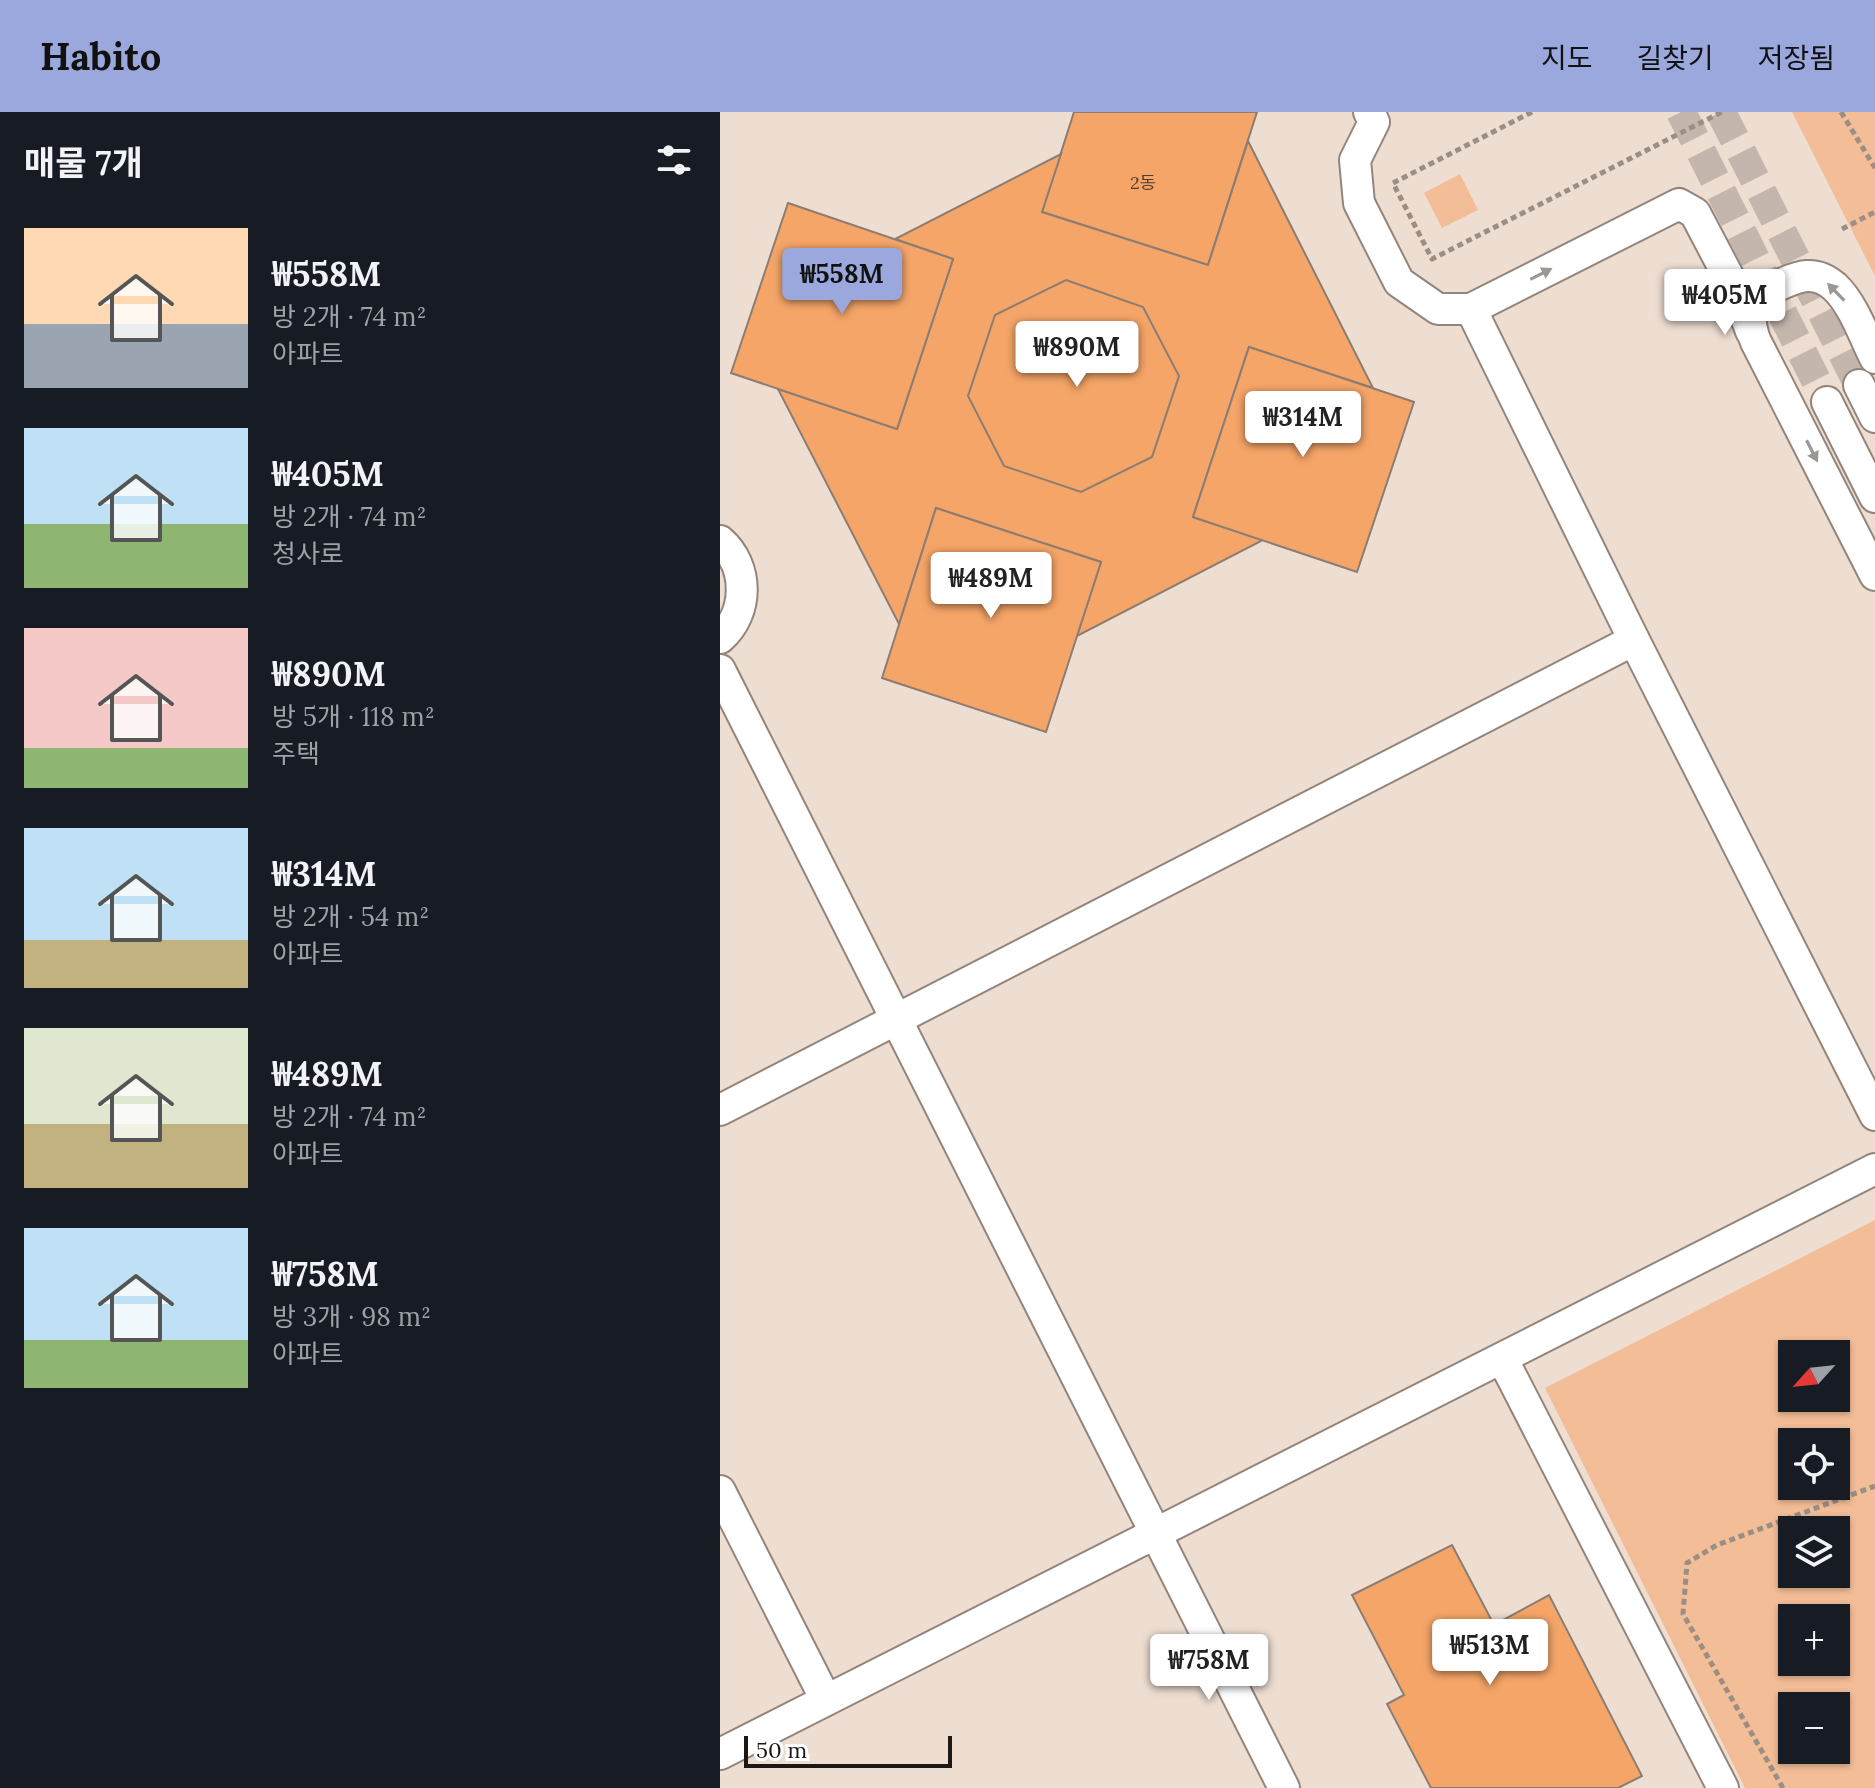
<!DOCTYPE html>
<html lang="ko">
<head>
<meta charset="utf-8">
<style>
  :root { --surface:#171b24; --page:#242831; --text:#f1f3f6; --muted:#9ea1a6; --accent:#9aa8dd }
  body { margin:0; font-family:Lora,"Noto Sans KR",serif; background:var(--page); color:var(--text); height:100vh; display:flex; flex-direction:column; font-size:30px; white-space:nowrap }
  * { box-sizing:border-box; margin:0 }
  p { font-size:26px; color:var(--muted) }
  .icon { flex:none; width:44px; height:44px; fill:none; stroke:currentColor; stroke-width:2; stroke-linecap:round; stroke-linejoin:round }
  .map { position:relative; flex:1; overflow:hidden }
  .sheet { display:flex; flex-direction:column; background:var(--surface); width:720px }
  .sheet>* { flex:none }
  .needle { width:52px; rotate:243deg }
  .buttons { position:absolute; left:1058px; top:1228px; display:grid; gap:16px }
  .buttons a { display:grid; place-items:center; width:72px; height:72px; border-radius:0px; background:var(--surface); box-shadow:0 2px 6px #0004; font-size:40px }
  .scale { position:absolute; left:24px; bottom:20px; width:208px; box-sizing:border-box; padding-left:8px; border:4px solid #1e1814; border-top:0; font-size:22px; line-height:28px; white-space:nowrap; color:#1e1814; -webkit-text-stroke:6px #fff; paint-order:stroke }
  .price { position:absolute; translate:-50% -68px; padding:0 18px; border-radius:8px; background:#fff; color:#222; font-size:26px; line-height:52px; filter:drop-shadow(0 2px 4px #0008) }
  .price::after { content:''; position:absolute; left:50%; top:48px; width:24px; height:18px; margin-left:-12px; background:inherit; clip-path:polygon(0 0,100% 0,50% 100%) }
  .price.current { background:var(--accent); color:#111 }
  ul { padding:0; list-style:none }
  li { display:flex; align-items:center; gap:24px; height:200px; padding:0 24px }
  li span { display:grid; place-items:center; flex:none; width:224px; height:160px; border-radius:0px; color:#555 }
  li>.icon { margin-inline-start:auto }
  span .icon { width:96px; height:96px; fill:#fffc; stroke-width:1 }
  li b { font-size:34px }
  h2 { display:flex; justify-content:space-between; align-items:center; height:96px; padding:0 24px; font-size:34px }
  header { display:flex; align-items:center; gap:48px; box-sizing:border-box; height:112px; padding:0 40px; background:var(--accent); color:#111 }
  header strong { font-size:38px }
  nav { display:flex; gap:44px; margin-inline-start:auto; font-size:28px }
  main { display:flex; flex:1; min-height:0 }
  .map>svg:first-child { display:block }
  .green { fill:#f2bd97; fill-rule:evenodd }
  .building { fill:#f5a568; stroke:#8c7d73; stroke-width:2 }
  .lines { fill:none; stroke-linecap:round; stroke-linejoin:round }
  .minor-tunnel { stroke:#c4b6ac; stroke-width:30; stroke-dasharray:30 15; stroke-linecap:butt }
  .minor-casing { stroke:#94857b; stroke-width:34 }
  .path { stroke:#9a8e85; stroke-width:5; stroke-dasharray:6 4; stroke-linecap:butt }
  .minor { stroke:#fff; stroke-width:30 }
  .oneway { fill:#9a9795 }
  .labels { text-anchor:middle; stroke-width:6; stroke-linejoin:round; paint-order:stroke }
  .number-label { font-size:18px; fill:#543b29 }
</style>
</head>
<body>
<header>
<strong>Habito</strong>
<nav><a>지도</a><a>길찾기</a><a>저장됨</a></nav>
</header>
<main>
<section class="sheet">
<h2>매물 7개<svg class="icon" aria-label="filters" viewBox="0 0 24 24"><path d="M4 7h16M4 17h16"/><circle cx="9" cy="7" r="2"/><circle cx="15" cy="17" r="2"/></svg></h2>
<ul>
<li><span style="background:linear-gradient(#ffd9b3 60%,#9aa5b1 0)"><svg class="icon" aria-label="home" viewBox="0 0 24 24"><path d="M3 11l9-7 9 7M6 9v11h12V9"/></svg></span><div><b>₩558M</b><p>방 2개 · 74 m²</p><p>아파트</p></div></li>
<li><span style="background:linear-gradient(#bfe0f5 60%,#8fb573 0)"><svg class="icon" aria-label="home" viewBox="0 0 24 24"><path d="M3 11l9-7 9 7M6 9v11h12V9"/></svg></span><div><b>₩405M</b><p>방 2개 · 74 m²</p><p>청사로</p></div></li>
<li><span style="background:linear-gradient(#f6c9c9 75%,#8fb573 0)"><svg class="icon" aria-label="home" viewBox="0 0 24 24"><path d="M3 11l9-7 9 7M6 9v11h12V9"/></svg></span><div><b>₩890M</b><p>방 5개 · 118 m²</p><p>주택</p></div></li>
<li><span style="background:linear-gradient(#bfe0f5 70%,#c2b280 0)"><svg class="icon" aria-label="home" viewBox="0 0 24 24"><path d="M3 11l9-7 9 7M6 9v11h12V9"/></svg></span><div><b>₩314M</b><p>방 2개 · 54 m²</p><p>아파트</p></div></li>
<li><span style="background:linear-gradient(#dfe7d0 60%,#c2b280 0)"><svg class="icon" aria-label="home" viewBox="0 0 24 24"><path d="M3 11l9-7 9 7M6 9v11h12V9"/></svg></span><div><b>₩489M</b><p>방 2개 · 74 m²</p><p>아파트</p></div></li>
<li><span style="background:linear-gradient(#bfe0f5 70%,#8fb573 0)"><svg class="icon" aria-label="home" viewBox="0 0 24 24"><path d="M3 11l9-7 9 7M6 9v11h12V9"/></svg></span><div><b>₩758M</b><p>방 3개 · 98 m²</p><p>아파트</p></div></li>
</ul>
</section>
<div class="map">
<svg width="1155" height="1676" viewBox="0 0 1155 1676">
  <rect width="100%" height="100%" fill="#eeded2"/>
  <g class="green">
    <path d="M1072,0H1155V164Z"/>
    <path d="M740,62L758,98L722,116L704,81Z"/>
    <path d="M1155,1108V1676H1025L825,1276ZM1116,1242V1286H1072V1242ZM1116,1330V1374H1072V1330ZM1072,1418H1116V1462H1072ZM1072,1506H1116V1550H1072ZM1116,1594V1638H1072V1594Z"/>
  </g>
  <g class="building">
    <path d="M354,0H537L488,153L322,100Z"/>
    <path d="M528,29L653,276L529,235L473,405L543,428L357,524L381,450L216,396L179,512L58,277L177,317L233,147L175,127L341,42L322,100L488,153Z"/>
    <path d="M68,91L233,147L177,317L11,261Z"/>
    <path d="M346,168L423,195L459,264L432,345L361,380L284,354L248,284L275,203Z"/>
    <path d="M529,235L694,290L637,460L473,405Z"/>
    <path d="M216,396L381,450L326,620L162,566Z"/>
    <path d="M732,1433L774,1513L829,1483L922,1664L898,1676H711L667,1592L684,1583L632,1483Z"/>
  </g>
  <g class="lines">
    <g class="minor-tunnel">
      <path d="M961,0L1107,290"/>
      <path d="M1001,0L1139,273"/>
    </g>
    <g class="minor-casing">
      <g id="minor">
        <path d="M649,0L654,10L635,48L639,91L679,170L718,197H751L914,528L1155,1003"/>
        <path d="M751,197L959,92L975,101L1017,181L1031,219"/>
        <path d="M1155,246C1144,224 1133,192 1115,175C1095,157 1078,164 1057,174C1053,176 1044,179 1040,182C1027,195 1030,216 1036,230L1155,463"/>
        <path d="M1139,273L1155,305"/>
        <path d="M1107,290L1155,385"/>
        <path d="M0,429C29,454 29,501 0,526"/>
        <path d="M0,558L564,1676"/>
        <path d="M0,998L914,528"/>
        <path d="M783,1248L1003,1676"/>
        <path d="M0,1379L106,1588"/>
        <path d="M0,1642L1155,1057"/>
      </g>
    </g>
    <g class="path">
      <path d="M812,0L673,71L712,147L1002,0"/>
      <path d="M1121,0L1155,56"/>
      <path d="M1122,117L1155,100"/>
      <path d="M1063,1676L963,1502L967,1451L997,1433L1155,1374"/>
    </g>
    <use href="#minor" class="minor"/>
  </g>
  <defs><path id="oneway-solid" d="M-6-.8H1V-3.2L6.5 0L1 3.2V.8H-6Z" transform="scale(2)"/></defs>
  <g class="oneway">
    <use href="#oneway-solid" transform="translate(821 162) rotate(-27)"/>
    <use href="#oneway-solid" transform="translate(1116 180) rotate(-134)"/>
    <use href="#oneway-solid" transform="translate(1092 339) rotate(63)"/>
  </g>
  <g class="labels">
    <g class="number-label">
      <text x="423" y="77">2동</text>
    </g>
  </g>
</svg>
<div class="buttons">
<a><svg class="needle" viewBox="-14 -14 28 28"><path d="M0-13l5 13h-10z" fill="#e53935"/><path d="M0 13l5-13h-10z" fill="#9ea1a6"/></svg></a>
<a><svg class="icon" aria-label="locate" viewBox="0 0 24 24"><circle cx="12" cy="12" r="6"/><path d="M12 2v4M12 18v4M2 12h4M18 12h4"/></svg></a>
<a><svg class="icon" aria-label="layers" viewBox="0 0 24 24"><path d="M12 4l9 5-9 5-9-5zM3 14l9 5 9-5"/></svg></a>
<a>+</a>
<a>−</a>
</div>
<div class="scale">50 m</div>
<b class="price current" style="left:122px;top:204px">₩558M</b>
<b class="price" style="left:1005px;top:225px">₩405M</b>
<b class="price" style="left:357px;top:277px">₩890M</b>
<b class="price" style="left:583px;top:347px">₩314M</b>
<b class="price" style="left:271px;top:508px">₩489M</b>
<b class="price" style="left:770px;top:1575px">₩513M</b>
<b class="price" style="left:489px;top:1590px">₩758M</b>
</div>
</main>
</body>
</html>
